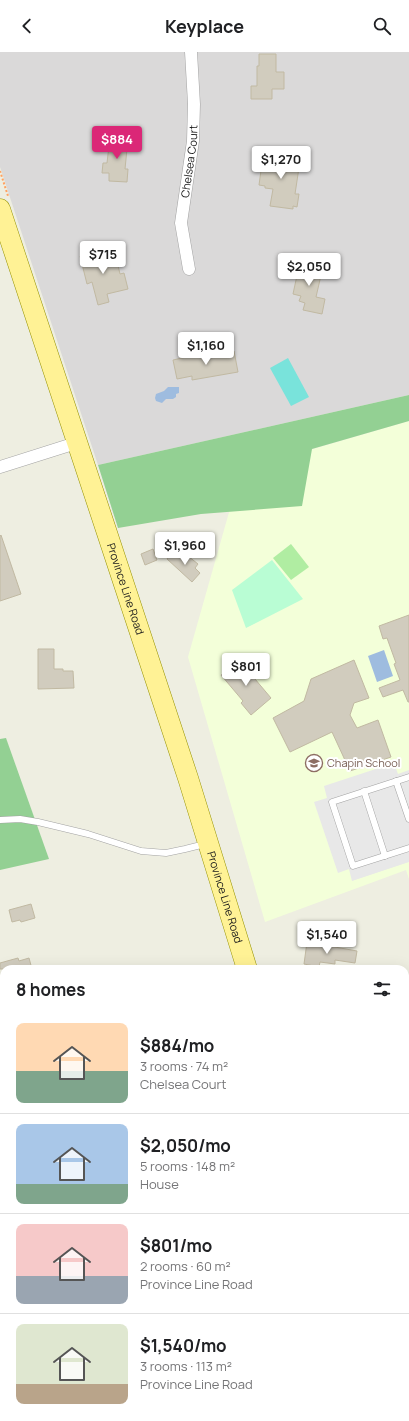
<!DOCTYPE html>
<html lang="en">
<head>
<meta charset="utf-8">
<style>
  :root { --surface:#fff; --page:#f6f6f6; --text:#202124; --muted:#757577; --line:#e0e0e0; --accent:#db2777 }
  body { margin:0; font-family:Manrope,sans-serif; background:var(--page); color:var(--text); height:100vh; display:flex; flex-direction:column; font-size:15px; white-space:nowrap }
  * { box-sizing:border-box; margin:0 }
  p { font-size:13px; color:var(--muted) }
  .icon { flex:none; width:22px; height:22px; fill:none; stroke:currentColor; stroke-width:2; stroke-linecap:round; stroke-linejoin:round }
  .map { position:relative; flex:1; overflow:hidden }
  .side { position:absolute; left:0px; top:913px; width:409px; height:456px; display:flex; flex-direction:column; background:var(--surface); border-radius:12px 12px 0 0; box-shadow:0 4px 16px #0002 }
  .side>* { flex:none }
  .price { position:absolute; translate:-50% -34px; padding:0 9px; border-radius:4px; background:#fff; color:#222; font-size:13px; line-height:26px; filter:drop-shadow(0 1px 2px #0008) }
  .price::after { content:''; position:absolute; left:50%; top:24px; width:12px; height:9px; margin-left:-6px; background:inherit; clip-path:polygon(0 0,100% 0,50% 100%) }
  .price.current { background:var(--accent); color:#fff }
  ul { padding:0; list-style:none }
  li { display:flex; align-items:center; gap:12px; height:100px; padding:0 16px }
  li+li { border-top:1px solid var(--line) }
  li span { display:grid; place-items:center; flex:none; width:112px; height:80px; border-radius:8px; color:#555 }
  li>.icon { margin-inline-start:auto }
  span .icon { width:48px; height:48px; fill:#fffc; stroke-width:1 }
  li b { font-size:17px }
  h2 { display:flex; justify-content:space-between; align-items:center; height:48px; padding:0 16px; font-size:17px }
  header { display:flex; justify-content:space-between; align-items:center; height:52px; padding:0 16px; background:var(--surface); font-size:18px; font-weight:700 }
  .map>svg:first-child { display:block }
  .residential { fill:#dad9d9 }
  .education { fill:#f3ffd9 }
  .grass { fill:#b0eda2 }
  .forest { fill:#93d093 }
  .park { fill:#b9fdd4 }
  .pitch { fill:#79e3db }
  .parking { fill:#e8e8e8 }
  .water { fill:#9ebcdf }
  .building { fill:#d1ccbe; stroke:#c1b9a2 }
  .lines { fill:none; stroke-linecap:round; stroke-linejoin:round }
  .lane-casing { stroke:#a3a3a3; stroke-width:7 }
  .street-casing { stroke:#a3a3a3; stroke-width:13 }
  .secondary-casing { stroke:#457600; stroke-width:19 }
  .primary-casing { stroke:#949100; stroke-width:21 }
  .path { stroke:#ffa261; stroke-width:2; stroke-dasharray:2 2; stroke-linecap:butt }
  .lane { stroke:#fff; stroke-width:6 }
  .street { stroke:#fff; stroke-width:12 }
  .secondary { stroke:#e1fdb0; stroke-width:18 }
  .primary { stroke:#fff295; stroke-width:20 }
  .labels { text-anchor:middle; stroke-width:4; stroke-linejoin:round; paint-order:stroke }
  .street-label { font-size:11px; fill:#1c1c1c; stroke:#fff }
  .education-label { font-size:11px; fill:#785e54; stroke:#fff; text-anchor:start }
</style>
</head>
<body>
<header><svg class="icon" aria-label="back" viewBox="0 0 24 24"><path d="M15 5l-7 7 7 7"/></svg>Keyplace<svg class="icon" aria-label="search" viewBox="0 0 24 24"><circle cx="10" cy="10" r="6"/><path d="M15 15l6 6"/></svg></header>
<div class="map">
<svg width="409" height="1369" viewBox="0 0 409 1369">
  <rect width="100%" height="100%" fill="#eeeee1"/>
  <g class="residential">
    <path d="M0,0H409V343L98,413L0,115Z"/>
    <path d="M409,1030V1345L405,1330V1037Z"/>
  </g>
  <path class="education" d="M409,369V827L406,818L265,870L188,605L241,418Z"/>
  <path class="grass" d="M291,492L309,515L291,528L273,506Z"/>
  <g class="forest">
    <path d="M409,343V369L312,397L302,454L201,462L118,476L98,413Z"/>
    <path d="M6,686L49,807L0,818V687Z"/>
    <path d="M96,1365H124L121,1369H93Z"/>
  </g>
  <path class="park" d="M272,508L303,547L246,576L232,538Z"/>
  <path class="pitch" d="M288,306L309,345L291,354L270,316Z"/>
  <path class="parking" d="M394,711L398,722L409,718V810L352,829L349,817L338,821L314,750L327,746L324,734Z"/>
  <g class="water">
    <path d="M168,335H179V341L176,342V345L173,347H166L162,351L156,349L155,346L156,342L164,339Z"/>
    <path d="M384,598L393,624L377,630L368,604Z"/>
  </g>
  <g class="building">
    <path d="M259,2H276V20H284V37H272V47H251V34H257V14H259Z"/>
    <path d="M110,85L128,87L125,117H128L127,130L109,129V121H102L103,111H107Z"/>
    <path d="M267,102L292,106V108L300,109L295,142H299L297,155L293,154V157L270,154L273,137L265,136V134L259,133L263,104L267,105Z"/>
    <path d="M108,197L110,206L116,205L120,222L124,221L128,237L107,242L109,250L98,253L92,230L87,232L80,204Z"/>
    <path d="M304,208L317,211L315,218L322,219L316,245L325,247L322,262L303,258L305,251L299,249L301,244L293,242L299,214L303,215Z"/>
    <path d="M234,299L238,320L192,328V324L177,327L173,308L209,300V303Z"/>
    <path d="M1,483L21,542L0,549V484Z"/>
    <path d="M153,497L157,508L145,513L141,502Z"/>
    <path d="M173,499L185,508L188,504L198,512L195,516L200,521L192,530L167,507Z"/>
    <path d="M409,563V650H408L403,638L383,645L379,636L400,628L394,612L396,611L387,586L383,587L379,574Z"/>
    <path d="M38,597H54V617H63V619H73L74,636L38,637Z"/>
    <path d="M239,608L271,646L251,663L241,651L243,649L221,623Z"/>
    <path d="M354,608L369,646L354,651L350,663L357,676L378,668L391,705L350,719L332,680L290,700L273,666L304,649L311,627Z"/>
    <path d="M31,852L35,866L21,870L20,868L12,870L9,858Z"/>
    <path d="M307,890L357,899L355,911L335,908V912L320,910L319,915L304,912Z"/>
    <path d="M18,906L19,909L29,906L32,917H0V911Z"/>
  </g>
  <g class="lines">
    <g class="lane-casing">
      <g id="lane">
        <path d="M409,725L332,750L353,814L409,796"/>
        <path d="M396,729L409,767"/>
        <path d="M364,739L385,804"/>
        <path d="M0,768L20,767L38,770L88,782L141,799L166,801L185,797L205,792"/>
        <path d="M0,1349L4,1362"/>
      </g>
    </g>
    <g class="street-casing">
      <g id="street">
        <path id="s1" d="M189,217L181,171L193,89L194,52L191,0"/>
        <path d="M0,415L76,391"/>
      </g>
    </g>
    <g class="secondary-casing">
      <g id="secondary">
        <path d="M405,949L409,943"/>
        <path d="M146,1369L148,1365"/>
      </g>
    </g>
    <g class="primary-casing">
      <g id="primary">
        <path id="s2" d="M0,157L188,726L247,917"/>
        <path d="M389,1365L391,1369"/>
      </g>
    </g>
    <path class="path" d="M0,119L8,144"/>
    <use href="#lane" class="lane"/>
    <use href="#street" class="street"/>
    <use href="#secondary" class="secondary"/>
    <use href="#primary" class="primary"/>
  </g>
  <defs>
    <g id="school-ring" transform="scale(0.9)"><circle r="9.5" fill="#fff" stroke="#8d6e63" stroke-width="1.5"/><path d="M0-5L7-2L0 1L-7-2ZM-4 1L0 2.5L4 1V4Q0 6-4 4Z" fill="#8d6e63"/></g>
  </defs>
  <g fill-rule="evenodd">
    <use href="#school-ring" x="314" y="711"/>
  </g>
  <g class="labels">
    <g class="street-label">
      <text dy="4" stroke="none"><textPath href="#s1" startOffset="109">Chelsea Court</textPath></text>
      <text dy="4" stroke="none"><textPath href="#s2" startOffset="400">Province Line Road</textPath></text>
      <text dy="4" stroke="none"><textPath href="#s2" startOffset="724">Province Line Road</textPath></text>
    </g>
    <g class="education-label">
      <text x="327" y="715">Chapin School</text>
    </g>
  </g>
</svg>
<b class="price current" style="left:117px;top:108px">$884</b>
<b class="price" style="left:281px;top:128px">$1,270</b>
<b class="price" style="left:103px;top:223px">$715</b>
<b class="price" style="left:309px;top:235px">$2,050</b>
<b class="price" style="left:206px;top:314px">$1,160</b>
<b class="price" style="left:185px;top:514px">$1,960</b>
<b class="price" style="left:246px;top:635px">$801</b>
<b class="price" style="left:327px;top:903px">$1,540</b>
<section class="side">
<h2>8 homes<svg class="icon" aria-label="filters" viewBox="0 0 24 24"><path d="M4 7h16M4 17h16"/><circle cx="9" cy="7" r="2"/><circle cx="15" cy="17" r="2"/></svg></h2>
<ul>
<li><span style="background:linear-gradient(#ffd9b3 60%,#7fa58c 0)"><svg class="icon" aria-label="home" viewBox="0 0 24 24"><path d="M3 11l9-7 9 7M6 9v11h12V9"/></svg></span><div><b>$884/mo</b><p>3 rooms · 74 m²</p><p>Chelsea Court</p></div></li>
<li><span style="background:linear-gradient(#a9c7e8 75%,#7fa58c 0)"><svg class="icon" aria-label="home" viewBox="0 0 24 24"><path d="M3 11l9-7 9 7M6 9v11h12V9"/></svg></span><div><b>$2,050/mo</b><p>5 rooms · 148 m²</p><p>House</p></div></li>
<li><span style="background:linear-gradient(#f6c9c9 65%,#9aa5b1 0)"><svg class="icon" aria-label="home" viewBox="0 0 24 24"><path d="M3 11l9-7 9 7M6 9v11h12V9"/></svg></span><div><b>$801/mo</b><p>2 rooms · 60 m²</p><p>Province Line Road</p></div></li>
<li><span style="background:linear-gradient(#dfe7d0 75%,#b9a48a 0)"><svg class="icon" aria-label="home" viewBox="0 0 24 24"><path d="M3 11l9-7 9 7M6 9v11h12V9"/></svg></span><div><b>$1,540/mo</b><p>3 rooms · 113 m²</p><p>Province Line Road</p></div></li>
</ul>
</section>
</div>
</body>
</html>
